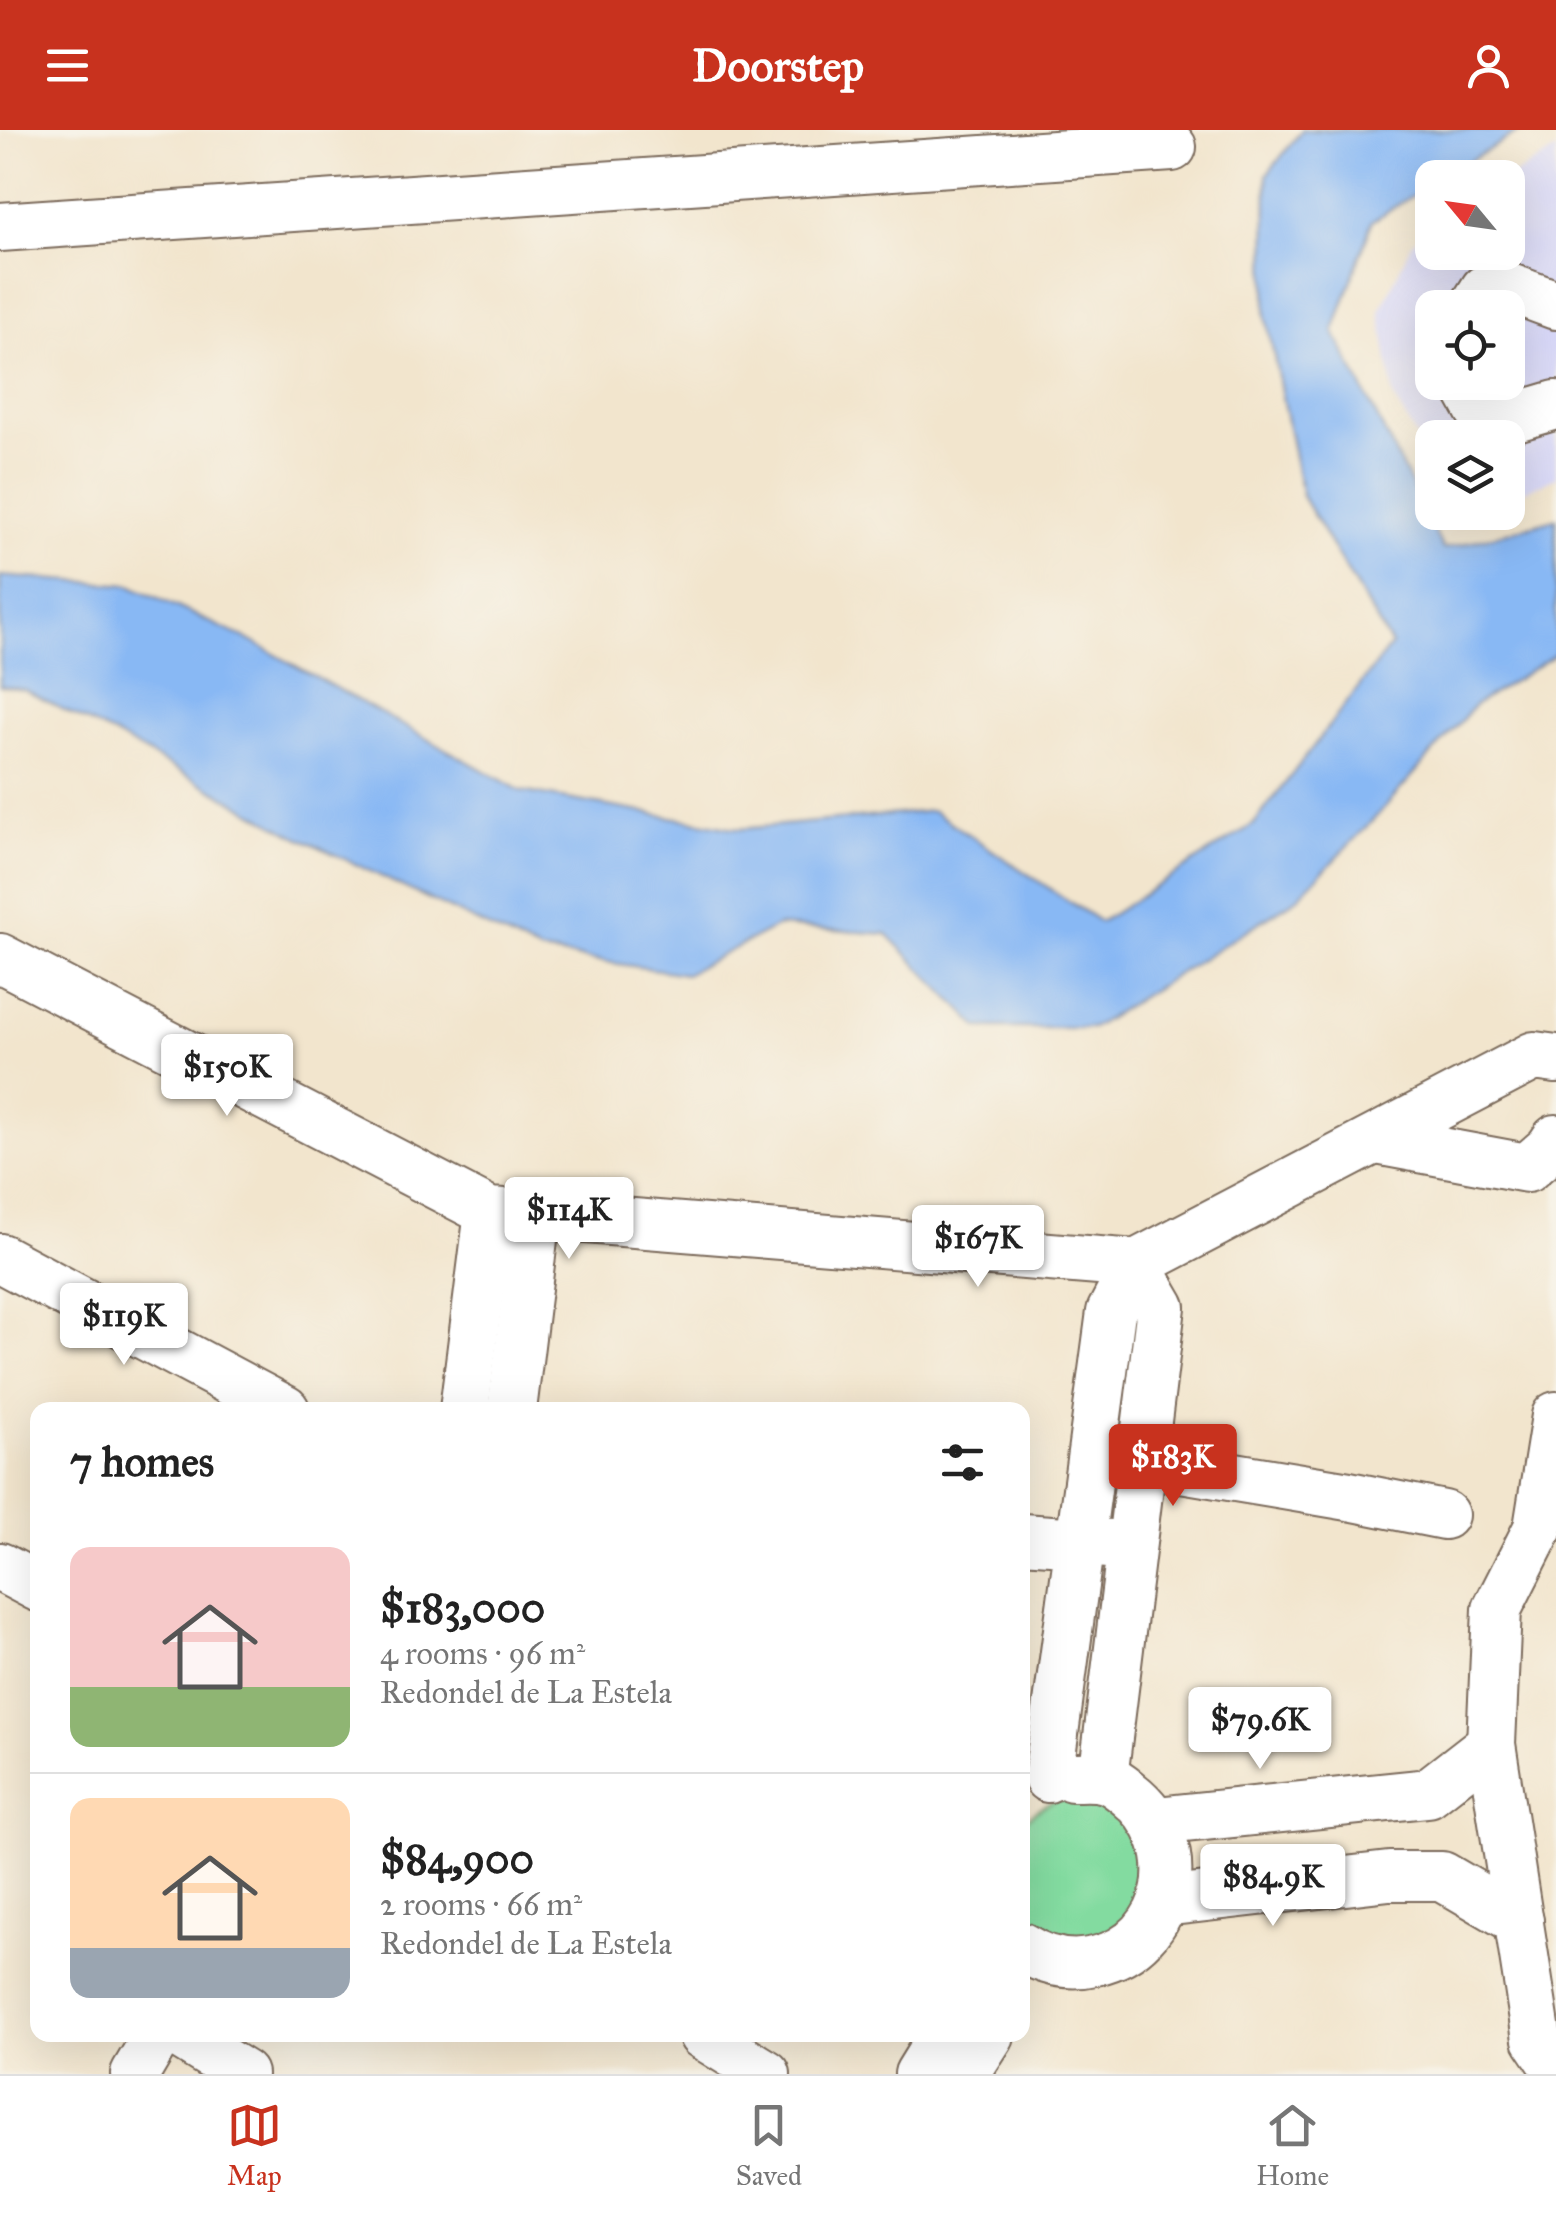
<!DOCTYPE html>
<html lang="en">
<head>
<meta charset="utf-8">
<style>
  :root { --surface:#fff; --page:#f6f6f6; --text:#222; --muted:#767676; --line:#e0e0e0; --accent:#c8321e }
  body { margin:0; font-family:"IM FELL Great Primer",serif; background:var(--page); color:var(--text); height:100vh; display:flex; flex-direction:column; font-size:38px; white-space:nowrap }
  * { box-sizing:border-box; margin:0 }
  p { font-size:32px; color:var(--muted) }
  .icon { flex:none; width:55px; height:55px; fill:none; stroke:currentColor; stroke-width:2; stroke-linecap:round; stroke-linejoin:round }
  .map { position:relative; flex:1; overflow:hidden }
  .panel { position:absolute; left:30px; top:1272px; width:1000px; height:640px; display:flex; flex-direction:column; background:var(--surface); border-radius:20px; box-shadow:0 10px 40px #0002 }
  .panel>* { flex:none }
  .needle { width:65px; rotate:299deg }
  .controls { position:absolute; left:1415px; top:30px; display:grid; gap:20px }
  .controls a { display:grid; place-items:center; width:110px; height:110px; border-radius:20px; background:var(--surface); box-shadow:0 10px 40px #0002; font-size:50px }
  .price { position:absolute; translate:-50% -85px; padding:0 22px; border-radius:10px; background:#fff; color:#222; font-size:32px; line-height:65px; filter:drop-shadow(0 2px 5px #0008) }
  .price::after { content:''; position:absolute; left:50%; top:60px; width:30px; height:22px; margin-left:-15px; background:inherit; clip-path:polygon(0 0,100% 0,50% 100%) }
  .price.current { background:var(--accent); color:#fff }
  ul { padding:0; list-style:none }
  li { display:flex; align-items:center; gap:30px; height:250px; padding:0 40px }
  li+li { border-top:2px solid var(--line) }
  li span { display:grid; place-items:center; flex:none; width:280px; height:200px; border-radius:20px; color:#555 }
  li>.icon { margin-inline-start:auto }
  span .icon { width:120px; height:120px; fill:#fffc; stroke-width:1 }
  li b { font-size:42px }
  h2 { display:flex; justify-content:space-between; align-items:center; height:120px; padding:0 40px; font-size:42px }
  header { display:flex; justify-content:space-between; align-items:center; height:130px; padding:0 40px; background:var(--accent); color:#fff; font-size:45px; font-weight:700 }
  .tab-bar { display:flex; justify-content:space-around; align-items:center; height:140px; border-top:2px solid var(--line); background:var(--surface); font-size:28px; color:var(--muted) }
  .tab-bar a { display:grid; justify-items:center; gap:5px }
  .tab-bar .current { color:var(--accent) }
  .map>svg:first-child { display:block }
  .built { fill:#d7d7f8; fill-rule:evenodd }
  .green { fill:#83dba0; stroke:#5f825f; stroke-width:2.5 }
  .water { fill:#88b8f4; stroke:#627189; stroke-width:2.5 }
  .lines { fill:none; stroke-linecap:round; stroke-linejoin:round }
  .minor-casing { stroke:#7b6b5b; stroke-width:52 }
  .minor { stroke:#fff; stroke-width:48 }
</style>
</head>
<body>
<header><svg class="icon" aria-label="menu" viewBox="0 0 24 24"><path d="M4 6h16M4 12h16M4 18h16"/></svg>Doorstep<svg class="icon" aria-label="person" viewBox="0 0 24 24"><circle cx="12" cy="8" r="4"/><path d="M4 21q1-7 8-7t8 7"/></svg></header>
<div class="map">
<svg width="1556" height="1944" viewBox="0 0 1556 1944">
  <rect width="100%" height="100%" fill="#f7f3e8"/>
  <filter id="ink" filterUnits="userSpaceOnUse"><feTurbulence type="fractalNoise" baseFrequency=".01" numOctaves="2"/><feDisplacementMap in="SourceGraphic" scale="20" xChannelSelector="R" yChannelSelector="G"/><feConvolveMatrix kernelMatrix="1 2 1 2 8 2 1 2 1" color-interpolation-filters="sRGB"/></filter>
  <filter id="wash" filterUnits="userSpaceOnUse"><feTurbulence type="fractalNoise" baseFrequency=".0048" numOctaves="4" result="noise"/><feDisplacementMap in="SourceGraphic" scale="40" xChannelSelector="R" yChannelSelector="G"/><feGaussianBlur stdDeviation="2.25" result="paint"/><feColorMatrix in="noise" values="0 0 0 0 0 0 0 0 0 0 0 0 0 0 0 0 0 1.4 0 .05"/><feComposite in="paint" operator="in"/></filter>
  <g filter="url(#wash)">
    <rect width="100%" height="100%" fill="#f2e5cd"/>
    <path class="built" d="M1556,20V347L1508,368V308H1432V335L1394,268L1380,181L1413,111L1432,97V122H1508V49ZM1432,178H1508V252H1432Z"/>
    <path class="green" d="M1074,1666L1098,1668L1138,1694L1148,1763L1120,1801L1073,1813L1049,1807L1023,1786V1693C1037,1676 1053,1670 1074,1666Z"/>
    <path class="water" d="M1302,0H1522L1442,47L1432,48V53L1372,91L1334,201L1443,419L1556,389V524L1475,575L1376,687L1296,769L1092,898H979L887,804L778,796L685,844L540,822L292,704L116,606L24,560L0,556V446L130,455L251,511L521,661L740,699L933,681L1100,792L1254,694L1391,515L1302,366L1266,186L1267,45Z"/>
  </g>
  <g filter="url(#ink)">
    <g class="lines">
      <g class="minor-casing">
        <g id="minor">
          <path d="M0,97L1172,17"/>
          <path d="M1473,178L1485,159L1499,154L1556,175"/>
          <path d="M1464,252L1479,279L1490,288H1512L1556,275"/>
          <path d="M0,828L489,1082L536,1085L512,1280"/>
          <path d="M1376,1010L1527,1038L1550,1018L1556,1009"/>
          <path d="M536,1085L1136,1134L1534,926L1556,929"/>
          <path d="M0,1128L285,1280"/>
          <path d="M464,1280L489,1082"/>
          <path d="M1556,1286L1538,1398L1497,1479L1491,1614L1537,1909L1556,1937"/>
          <path d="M1109,1326L1349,1366L1444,1385"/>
          <path d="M1022,1408L1109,1414"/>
          <path d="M0,1437L38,1457"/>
          <path d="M1048,1648L1111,1182L1136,1134"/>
          <path d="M1103,1648L1161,1177L1136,1134"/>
          <path d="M1156,1691L1428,1663L1491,1614"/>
          <path d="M1163,1772L1389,1746H1442L1519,1791"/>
          <path d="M1022,1817C1045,1832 1069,1837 1095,1831C1175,1813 1192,1713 1129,1664C1122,1658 1112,1650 1103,1648C1094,1646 1081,1647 1072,1647"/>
          <path d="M180,1905L243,1944"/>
          <path d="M703,1905L766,1944"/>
          <path d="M135,1944L158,1905"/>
          <path d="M919,1944L943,1905"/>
          <path d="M965,1944L990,1905"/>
        </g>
      </g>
      <use href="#minor" class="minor"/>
    </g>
  </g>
</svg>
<div class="controls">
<a><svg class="needle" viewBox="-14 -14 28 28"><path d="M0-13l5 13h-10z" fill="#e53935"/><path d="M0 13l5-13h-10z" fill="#767676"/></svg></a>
<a><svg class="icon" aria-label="locate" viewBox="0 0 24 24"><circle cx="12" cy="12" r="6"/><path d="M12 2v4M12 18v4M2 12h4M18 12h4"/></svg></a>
<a><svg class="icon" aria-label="layers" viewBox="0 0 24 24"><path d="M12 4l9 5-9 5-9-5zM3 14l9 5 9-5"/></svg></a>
</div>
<b class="price" style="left:227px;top:989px">$150K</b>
<b class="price" style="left:569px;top:1132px">$114K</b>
<b class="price" style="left:978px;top:1160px">$167K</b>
<b class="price" style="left:124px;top:1238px">$119K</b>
<b class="price current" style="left:1173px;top:1379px">$183K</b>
<b class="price" style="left:1260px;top:1642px">$79.6K</b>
<b class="price" style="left:1273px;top:1799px">$84.9K</b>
<section class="panel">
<h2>7 homes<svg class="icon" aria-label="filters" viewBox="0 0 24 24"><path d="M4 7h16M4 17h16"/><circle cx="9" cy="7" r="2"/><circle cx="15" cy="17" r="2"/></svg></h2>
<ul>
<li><span style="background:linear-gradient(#f6c9c9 70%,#8fb573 0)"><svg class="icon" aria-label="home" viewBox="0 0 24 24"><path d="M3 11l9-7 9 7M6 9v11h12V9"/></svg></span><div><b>$183,000</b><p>4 rooms · 96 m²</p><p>Redondel de La Estela</p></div></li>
<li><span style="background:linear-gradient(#ffd9b3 75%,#9aa5b1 0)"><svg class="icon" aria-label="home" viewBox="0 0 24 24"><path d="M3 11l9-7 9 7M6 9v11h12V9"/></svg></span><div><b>$84,900</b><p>2 rooms · 66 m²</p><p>Redondel de La Estela</p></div></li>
</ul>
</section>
</div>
<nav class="tab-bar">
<a class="current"><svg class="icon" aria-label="map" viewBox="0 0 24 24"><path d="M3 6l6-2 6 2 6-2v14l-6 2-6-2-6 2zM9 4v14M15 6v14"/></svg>Map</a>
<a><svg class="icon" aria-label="saved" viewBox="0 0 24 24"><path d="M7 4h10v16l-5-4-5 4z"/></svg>Saved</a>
<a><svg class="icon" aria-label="home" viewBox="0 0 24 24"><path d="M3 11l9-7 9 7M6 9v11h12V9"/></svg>Home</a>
</nav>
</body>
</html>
